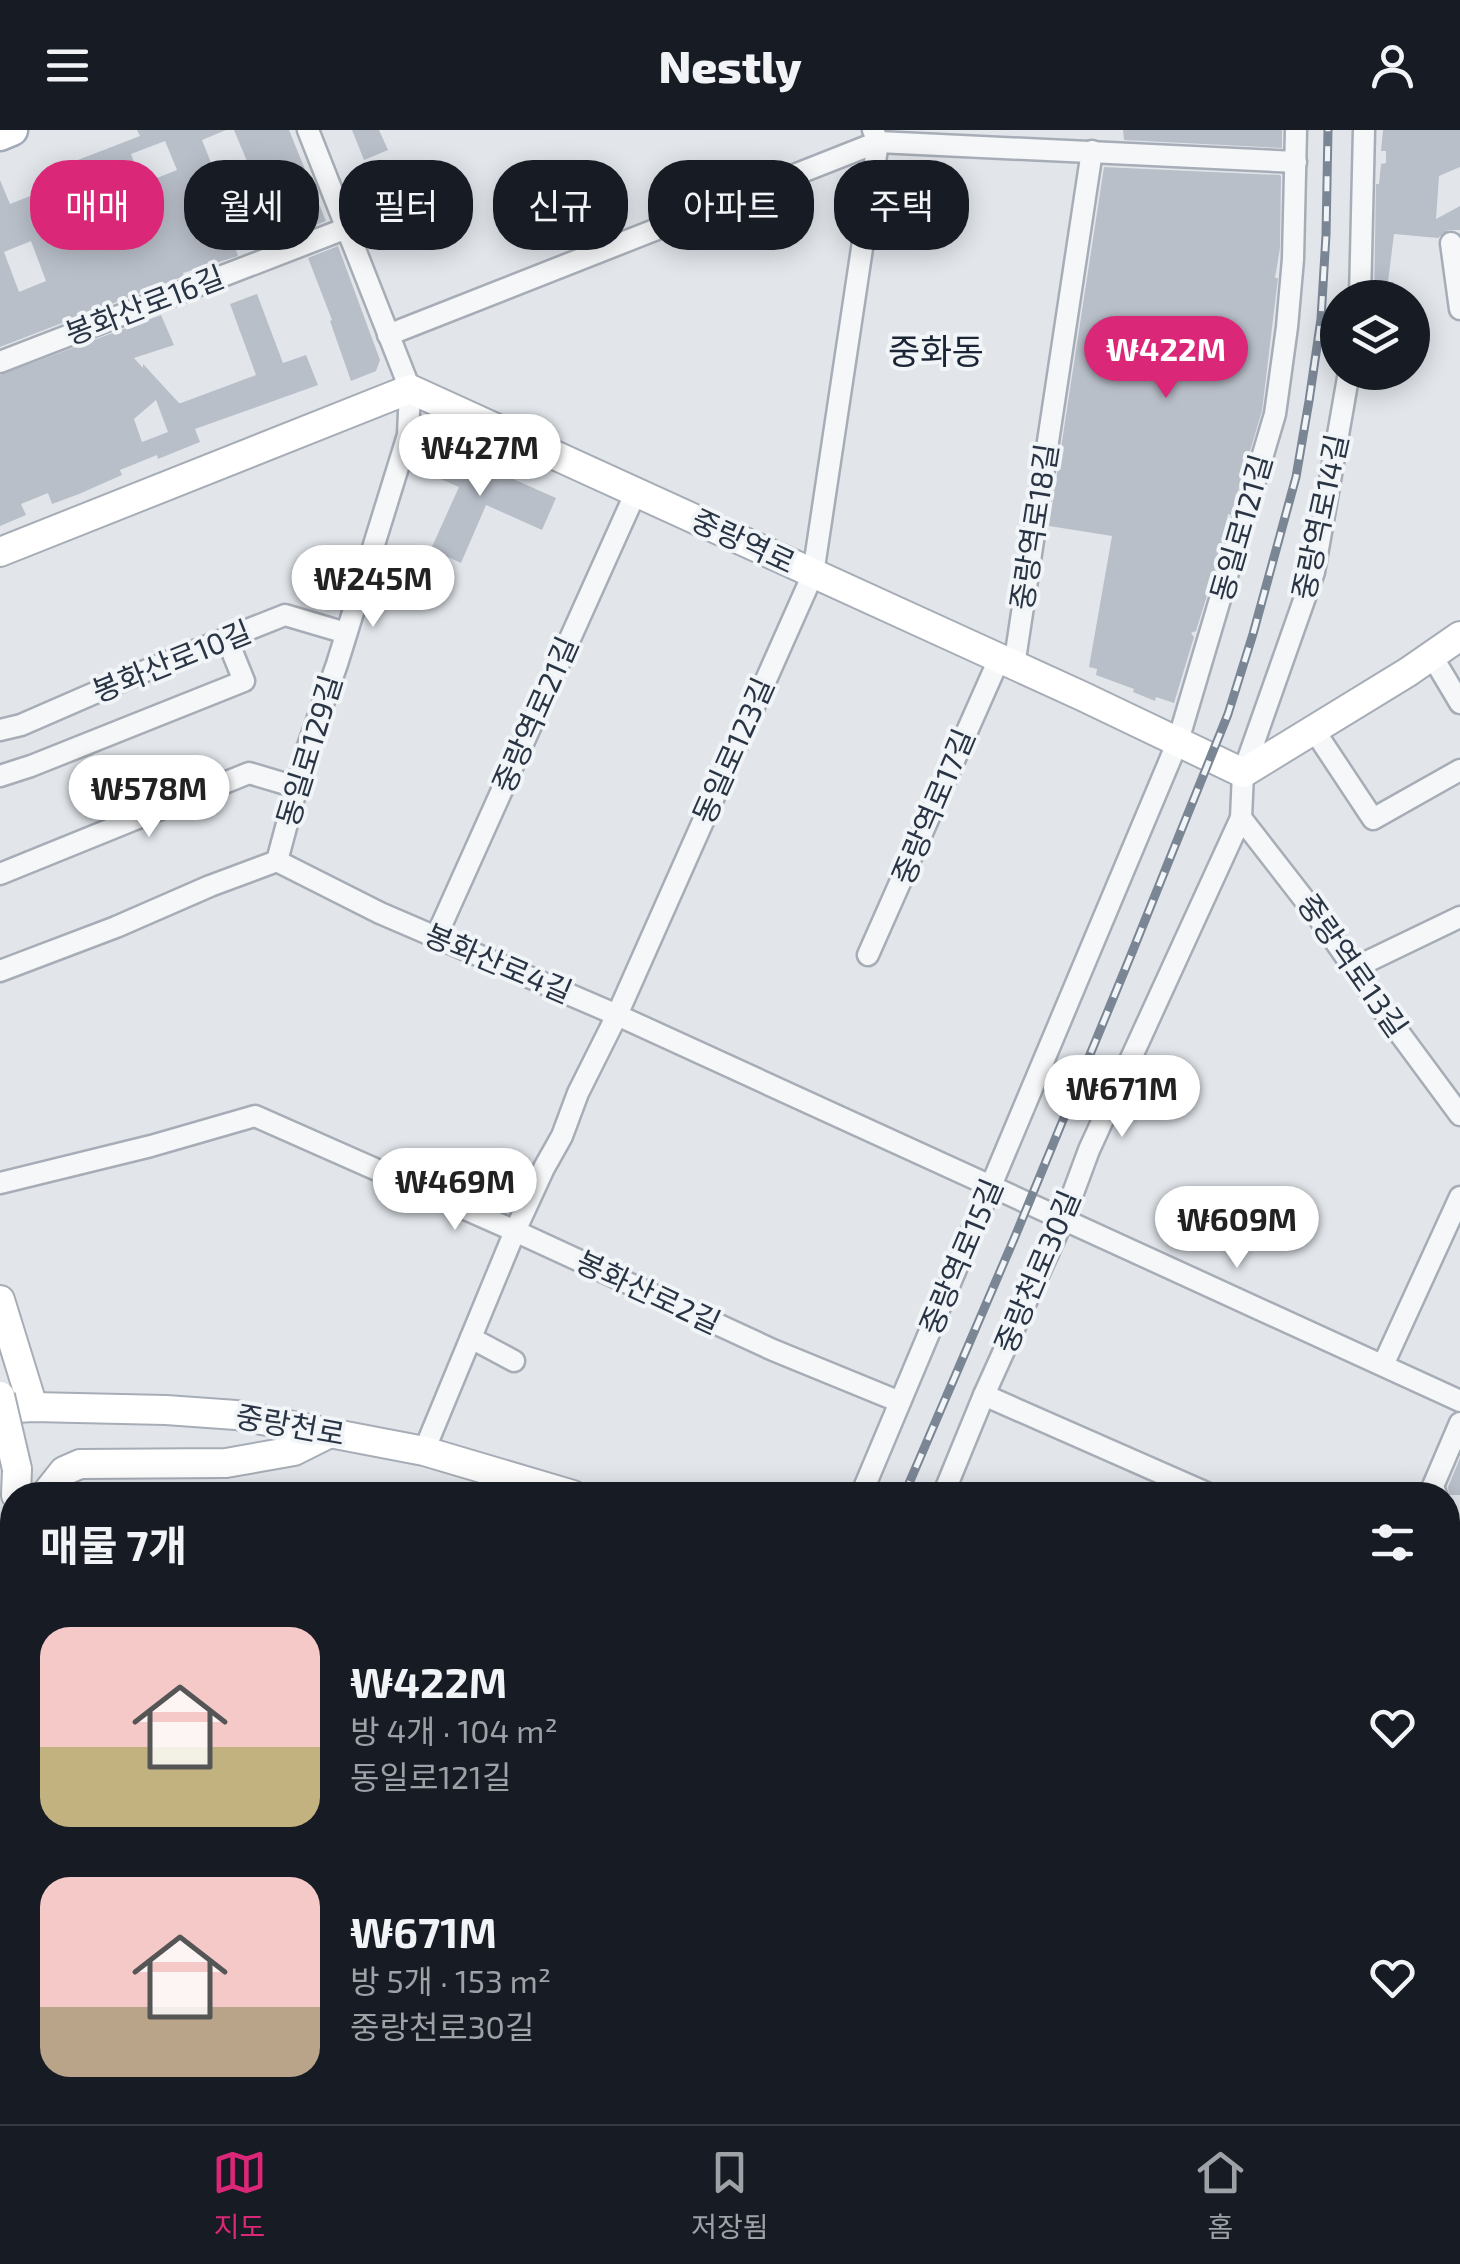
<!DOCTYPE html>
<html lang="ko">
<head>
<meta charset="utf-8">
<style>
  :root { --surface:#171b24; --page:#242831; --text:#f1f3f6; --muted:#9ea1a6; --line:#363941; --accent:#db2777 }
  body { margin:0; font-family:"Exo 2","Noto Sans KR",sans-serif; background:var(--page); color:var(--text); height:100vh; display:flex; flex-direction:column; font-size:38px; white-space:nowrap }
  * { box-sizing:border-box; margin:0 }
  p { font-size:32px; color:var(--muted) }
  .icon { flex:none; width:55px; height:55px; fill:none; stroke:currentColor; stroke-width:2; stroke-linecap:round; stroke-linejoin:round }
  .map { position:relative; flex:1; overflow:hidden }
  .drawer { position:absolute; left:0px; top:1352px; width:1460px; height:642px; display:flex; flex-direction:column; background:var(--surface); border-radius:40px 40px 0 0; box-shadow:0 5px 25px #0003 }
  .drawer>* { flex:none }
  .top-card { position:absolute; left:30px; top:30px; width:1400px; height:90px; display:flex; gap:20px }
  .controls { position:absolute; left:1320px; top:150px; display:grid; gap:20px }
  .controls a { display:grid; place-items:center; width:110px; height:110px; border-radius:50%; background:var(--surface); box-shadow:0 5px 25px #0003; font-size:50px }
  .price { position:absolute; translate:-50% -85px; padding:0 22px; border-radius:35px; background:#fff; color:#222; font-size:32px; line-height:65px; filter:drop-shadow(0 2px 5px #0008) }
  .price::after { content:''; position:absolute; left:50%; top:60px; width:30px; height:22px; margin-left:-15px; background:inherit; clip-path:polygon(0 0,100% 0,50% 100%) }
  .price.on { background:var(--accent); color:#fff }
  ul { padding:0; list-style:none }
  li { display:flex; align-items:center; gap:30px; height:250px; padding:0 40px }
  li span { display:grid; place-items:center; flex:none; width:280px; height:200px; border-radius:30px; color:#555 }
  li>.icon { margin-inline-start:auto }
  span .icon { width:120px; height:120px; fill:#fffc; stroke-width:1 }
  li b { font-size:42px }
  h2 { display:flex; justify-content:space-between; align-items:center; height:120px; padding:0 40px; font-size:42px }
  .chip { padding:0 35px; border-radius:40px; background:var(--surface); box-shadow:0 5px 25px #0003; font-size:35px; line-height:90px }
  .chip.on { background:var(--accent); color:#fff }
  header { display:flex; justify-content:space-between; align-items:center; height:130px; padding:0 40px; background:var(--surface); font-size:45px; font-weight:800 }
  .dock { display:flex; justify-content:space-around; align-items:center; height:140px; border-top:2px solid var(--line); background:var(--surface); font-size:28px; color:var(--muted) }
  .dock a { display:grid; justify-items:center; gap:5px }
  .dock .on { color:var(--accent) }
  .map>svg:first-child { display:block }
  .green { fill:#c8d5c3 }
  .water { fill:#9cb5cc }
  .building { fill:#b9bfc9; fill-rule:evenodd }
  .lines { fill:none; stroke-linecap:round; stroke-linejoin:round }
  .street-casing { stroke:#a7adb6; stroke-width:25 }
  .secondary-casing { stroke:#a7adb6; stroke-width:32 }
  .primary-casing { stroke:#a1abb7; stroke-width:35 }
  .highway-casing { stroke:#8994a2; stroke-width:40 }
  .street { stroke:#f5f7f9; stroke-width:20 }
  .secondary { stroke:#fff; stroke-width:28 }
  .primary { stroke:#fff; stroke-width:30 }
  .highway { stroke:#fff; stroke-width:35 }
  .rail-casing { stroke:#7b8695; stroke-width:9 }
  .rail { stroke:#f2f5f8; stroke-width:5; stroke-dasharray:15; stroke-linecap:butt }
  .secondary-bridge-casing { stroke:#a7adb6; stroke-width:32; stroke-linecap:butt }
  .secondary-bridge { stroke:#fff; stroke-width:28 }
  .labels { text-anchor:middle; stroke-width:8; stroke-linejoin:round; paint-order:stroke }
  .street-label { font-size:30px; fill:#293444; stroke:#f2f5f8 }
  .quarter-label { font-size:35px; fill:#1b2535; stroke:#f2f5f8 }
</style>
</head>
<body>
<header><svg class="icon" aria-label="menu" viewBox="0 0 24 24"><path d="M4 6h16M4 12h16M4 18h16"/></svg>Nestly<svg class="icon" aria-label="person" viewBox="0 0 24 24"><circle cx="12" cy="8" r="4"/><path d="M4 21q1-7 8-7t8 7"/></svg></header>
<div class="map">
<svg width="1460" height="1994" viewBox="0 0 1460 1994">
  <rect width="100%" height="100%" fill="#e2e6eb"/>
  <g class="green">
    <path d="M12,1770V1818L0,1822V1771Z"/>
    <path d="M12,1940V1975L0,1976V1944Z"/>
  </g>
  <g class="water">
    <path d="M12,1576V1712L0,1715V1578Z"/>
    <path d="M1448,1962L1460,1963V1994H942L921,1983L1448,1982Z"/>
  </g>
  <g class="building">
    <path d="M137,0H226L202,10L217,48L249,36L234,0H289L326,91L280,109L268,80L236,94L242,114L235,117L238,126L183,143L184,146L0,217V50L10,74L76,48L70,33L140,6ZM165,11L177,40L142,54L131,24ZM31,111L46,151L19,162L4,122Z"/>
    <path d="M352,0H379L388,20L364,30Z"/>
    <path d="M1123,0H1282V18L1124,10Z"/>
    <path d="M1383,0H1460V37L1439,46L1436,89L1460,76V100H1448L1438,108L1394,104L1386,168H1374L1376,54H1379L1381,34L1386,33V21H1381Z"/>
    <path d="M1104,37L1280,45L1281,47L1280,118L1275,148H1278L1262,281L1231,385L1228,384L1222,414L1219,413L1217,433L1196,501L1191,503L1194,507L1174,573L1156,567L1155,571L1133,562L1134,559L1096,545L1097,539L1089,537L1112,406L1049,396Z"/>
    <path d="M338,116L380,230L376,241L351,251L330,191L332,190L308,128Z"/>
    <path d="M257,164L283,233L306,225L318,255L195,299L200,312L158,329L157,325L120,340L122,345L79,364L52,374L48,363L21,374L26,385L0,396V245L161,185L174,215L134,228L143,238V234L179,273H181L256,245L230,174ZM156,270L168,302L142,312L134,289Z"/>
    <path d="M432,313L556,368L542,400L486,375L461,433L431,419L459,357L420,340Z"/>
    <path d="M1460,1328V1365H1449L1448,1357Z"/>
  </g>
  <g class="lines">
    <g class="street-casing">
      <g id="street">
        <path d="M1451,113L1460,179"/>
        <path d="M1360,168L1364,0"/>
        <path d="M388,205L878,12L1296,32"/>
        <path d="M0,232L347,98"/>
        <path d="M1432,526L1460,573"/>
        <path d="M1014,536L1092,21"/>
        <path d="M0,600L21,595L152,538L285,485L346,503"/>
        <path d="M1314,600L1373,689L1460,640"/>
        <path d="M0,646L31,636L244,551L227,509"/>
        <path d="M1241,688L1321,791L1389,889L1460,985"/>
        <path d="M277,731L307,619L337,534L408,305L410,259L308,0"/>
        <path d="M0,744L249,643L296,657"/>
        <path d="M436,807L635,364"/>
        <path d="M868,825L999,529"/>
        <path d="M1354,838L1460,787"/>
        <path d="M0,841L116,797L210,756L277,731L380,783L617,885L1460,1271"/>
        <path d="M0,1053L151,1016L255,986L515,1101L773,1220L900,1272"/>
        <path d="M471,1208L514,1231"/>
        <path d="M1383,1235L1460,1067"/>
        <path d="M984,1265L1211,1365"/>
        <path d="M424,1321L515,1101L544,1038L562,1006L578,963L617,885L813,444L878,12L873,0"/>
        <path d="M861,1365L1178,611L1275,284L1287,197L1293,129L1296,0"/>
        <path d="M943,1365L984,1265L1063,1090L1089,1020L1241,688L1243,643L1314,442L1349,242"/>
        <path d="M1436,1365L1433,1356L1460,1293"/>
        <path d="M1448,1394L1460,1426"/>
        <path d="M0,1401H12"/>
        <path d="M1448,1531L1460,1562"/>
        <path d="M1448,1577H1460"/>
        <path d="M1448,1687H1460"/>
        <path d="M1448,1757H1460"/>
      </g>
    </g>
    <g class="secondary-casing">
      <g id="secondary">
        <path d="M0,422L410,259L1082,566L1243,643L1408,542L1460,506"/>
        <path d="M0,1170L33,1277"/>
        <path d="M0,1279L33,1277L166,1280L236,1285L424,1321L573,1365"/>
        <path d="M16,1365L17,1339"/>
        <path d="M45,1365L64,1341L80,1334L226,1333L294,1321L330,1303"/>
        <path d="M1448,1475L1460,1470"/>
        <path d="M215,1982L268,1994"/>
        <path d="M49,1994L124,1982"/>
      </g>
    </g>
    <g class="primary-casing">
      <path id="primary" d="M0,5L12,0"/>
    </g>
    <g class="highway-casing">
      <g id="highway">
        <path d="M0,1427H12"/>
        <path d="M1448,1828L1460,1829"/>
        <path d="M0,1918L12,1915"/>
        <path d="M595,1982L625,1994"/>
        <path d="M659,1982L686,1994"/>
      </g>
    </g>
    <use href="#street" class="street"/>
    <use href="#secondary" class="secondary"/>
    <use href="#primary" class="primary"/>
    <use href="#highway" class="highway"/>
    <g class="rail-casing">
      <g id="rail">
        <path d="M904,1365L1014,1109L1131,825L1228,584L1253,504L1296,347L1309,271L1321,189L1326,105L1328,0"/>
        <path d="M638,1994L642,1982"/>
      </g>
    </g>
    <use href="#rail" class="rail"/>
    <g class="secondary-bridge-casing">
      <path id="secondary-bridge" d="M0,1266L17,1339"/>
    </g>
    <use href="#secondary-bridge" class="secondary-bridge"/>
  </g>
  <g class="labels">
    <g class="street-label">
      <text transform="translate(145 176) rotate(-21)" y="10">봉화산로16길</text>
      <text transform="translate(1321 387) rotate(-78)" y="10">중랑역로14길</text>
      <text transform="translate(1035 397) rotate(-81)" y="10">중랑역로18길</text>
      <text transform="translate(1242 398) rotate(-74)" y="10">동일로121길</text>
      <text transform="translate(743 412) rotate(25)" y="10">중랑역로</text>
      <text transform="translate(172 532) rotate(-22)" y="10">봉화산로10길</text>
      <text transform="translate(536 585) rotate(-66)" y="10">중랑역로21길</text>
      <text transform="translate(310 621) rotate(-73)" y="10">동일로129길</text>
      <text transform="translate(734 621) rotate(-66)" y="10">동일로123길</text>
      <text transform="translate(934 677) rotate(-67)" y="10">중랑역로17길</text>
      <text transform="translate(498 834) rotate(23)" y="10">봉화산로4길</text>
      <text transform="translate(1352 836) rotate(55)" y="10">중랑역로13길</text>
      <text transform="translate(962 1127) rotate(-67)" y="10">중랑역로15길</text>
      <text transform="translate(1038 1142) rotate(-67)" y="10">중랑천로30길</text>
      <text transform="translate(648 1163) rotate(25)" y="10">봉화산로2길</text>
      <text transform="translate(290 1296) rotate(10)" y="10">중랑천로</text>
    </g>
    <g class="quarter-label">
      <text x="936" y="234">중화동</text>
    </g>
  </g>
</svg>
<div class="controls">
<a><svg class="icon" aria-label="layers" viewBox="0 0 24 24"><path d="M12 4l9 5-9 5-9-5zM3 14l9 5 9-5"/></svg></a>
</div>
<b class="price on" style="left:1166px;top:271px">₩422M</b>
<b class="price" style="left:480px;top:369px">₩427M</b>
<b class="price" style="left:373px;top:500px">₩245M</b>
<b class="price" style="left:149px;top:710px">₩578M</b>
<b class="price" style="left:1122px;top:1010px">₩671M</b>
<b class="price" style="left:455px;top:1103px">₩469M</b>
<b class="price" style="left:1237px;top:1141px">₩609M</b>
<div class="top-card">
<a class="chip on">매매</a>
<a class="chip">월세</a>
<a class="chip">필터</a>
<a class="chip">신규</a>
<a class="chip">아파트</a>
<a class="chip">주택</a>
</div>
<section class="drawer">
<h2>매물 7개<svg class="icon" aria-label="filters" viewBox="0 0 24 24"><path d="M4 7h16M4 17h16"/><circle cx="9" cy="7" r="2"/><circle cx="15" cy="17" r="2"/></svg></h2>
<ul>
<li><span style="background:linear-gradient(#f6c9c9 60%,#c2b280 0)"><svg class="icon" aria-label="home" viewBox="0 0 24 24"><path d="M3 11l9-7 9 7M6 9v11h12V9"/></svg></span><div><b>₩422M</b><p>방 4개 · 104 m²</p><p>동일로121길</p></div><svg class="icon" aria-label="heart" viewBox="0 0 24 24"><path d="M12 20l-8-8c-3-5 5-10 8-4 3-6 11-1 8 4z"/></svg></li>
<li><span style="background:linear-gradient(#f6c9c9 65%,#b9a48a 0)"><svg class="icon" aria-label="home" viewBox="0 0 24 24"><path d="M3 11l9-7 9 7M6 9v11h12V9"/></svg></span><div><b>₩671M</b><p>방 5개 · 153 m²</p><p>중랑천로30길</p></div><svg class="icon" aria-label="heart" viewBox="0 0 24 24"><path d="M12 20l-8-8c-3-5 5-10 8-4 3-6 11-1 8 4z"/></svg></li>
</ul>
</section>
</div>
<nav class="dock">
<a class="on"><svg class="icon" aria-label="map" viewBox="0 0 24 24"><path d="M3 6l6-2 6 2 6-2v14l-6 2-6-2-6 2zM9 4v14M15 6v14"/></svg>지도</a>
<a><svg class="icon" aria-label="saved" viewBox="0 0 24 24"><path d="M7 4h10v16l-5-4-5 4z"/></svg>저장됨</a>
<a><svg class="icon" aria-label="home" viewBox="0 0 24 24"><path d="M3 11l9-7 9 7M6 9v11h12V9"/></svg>홈</a>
</nav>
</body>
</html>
